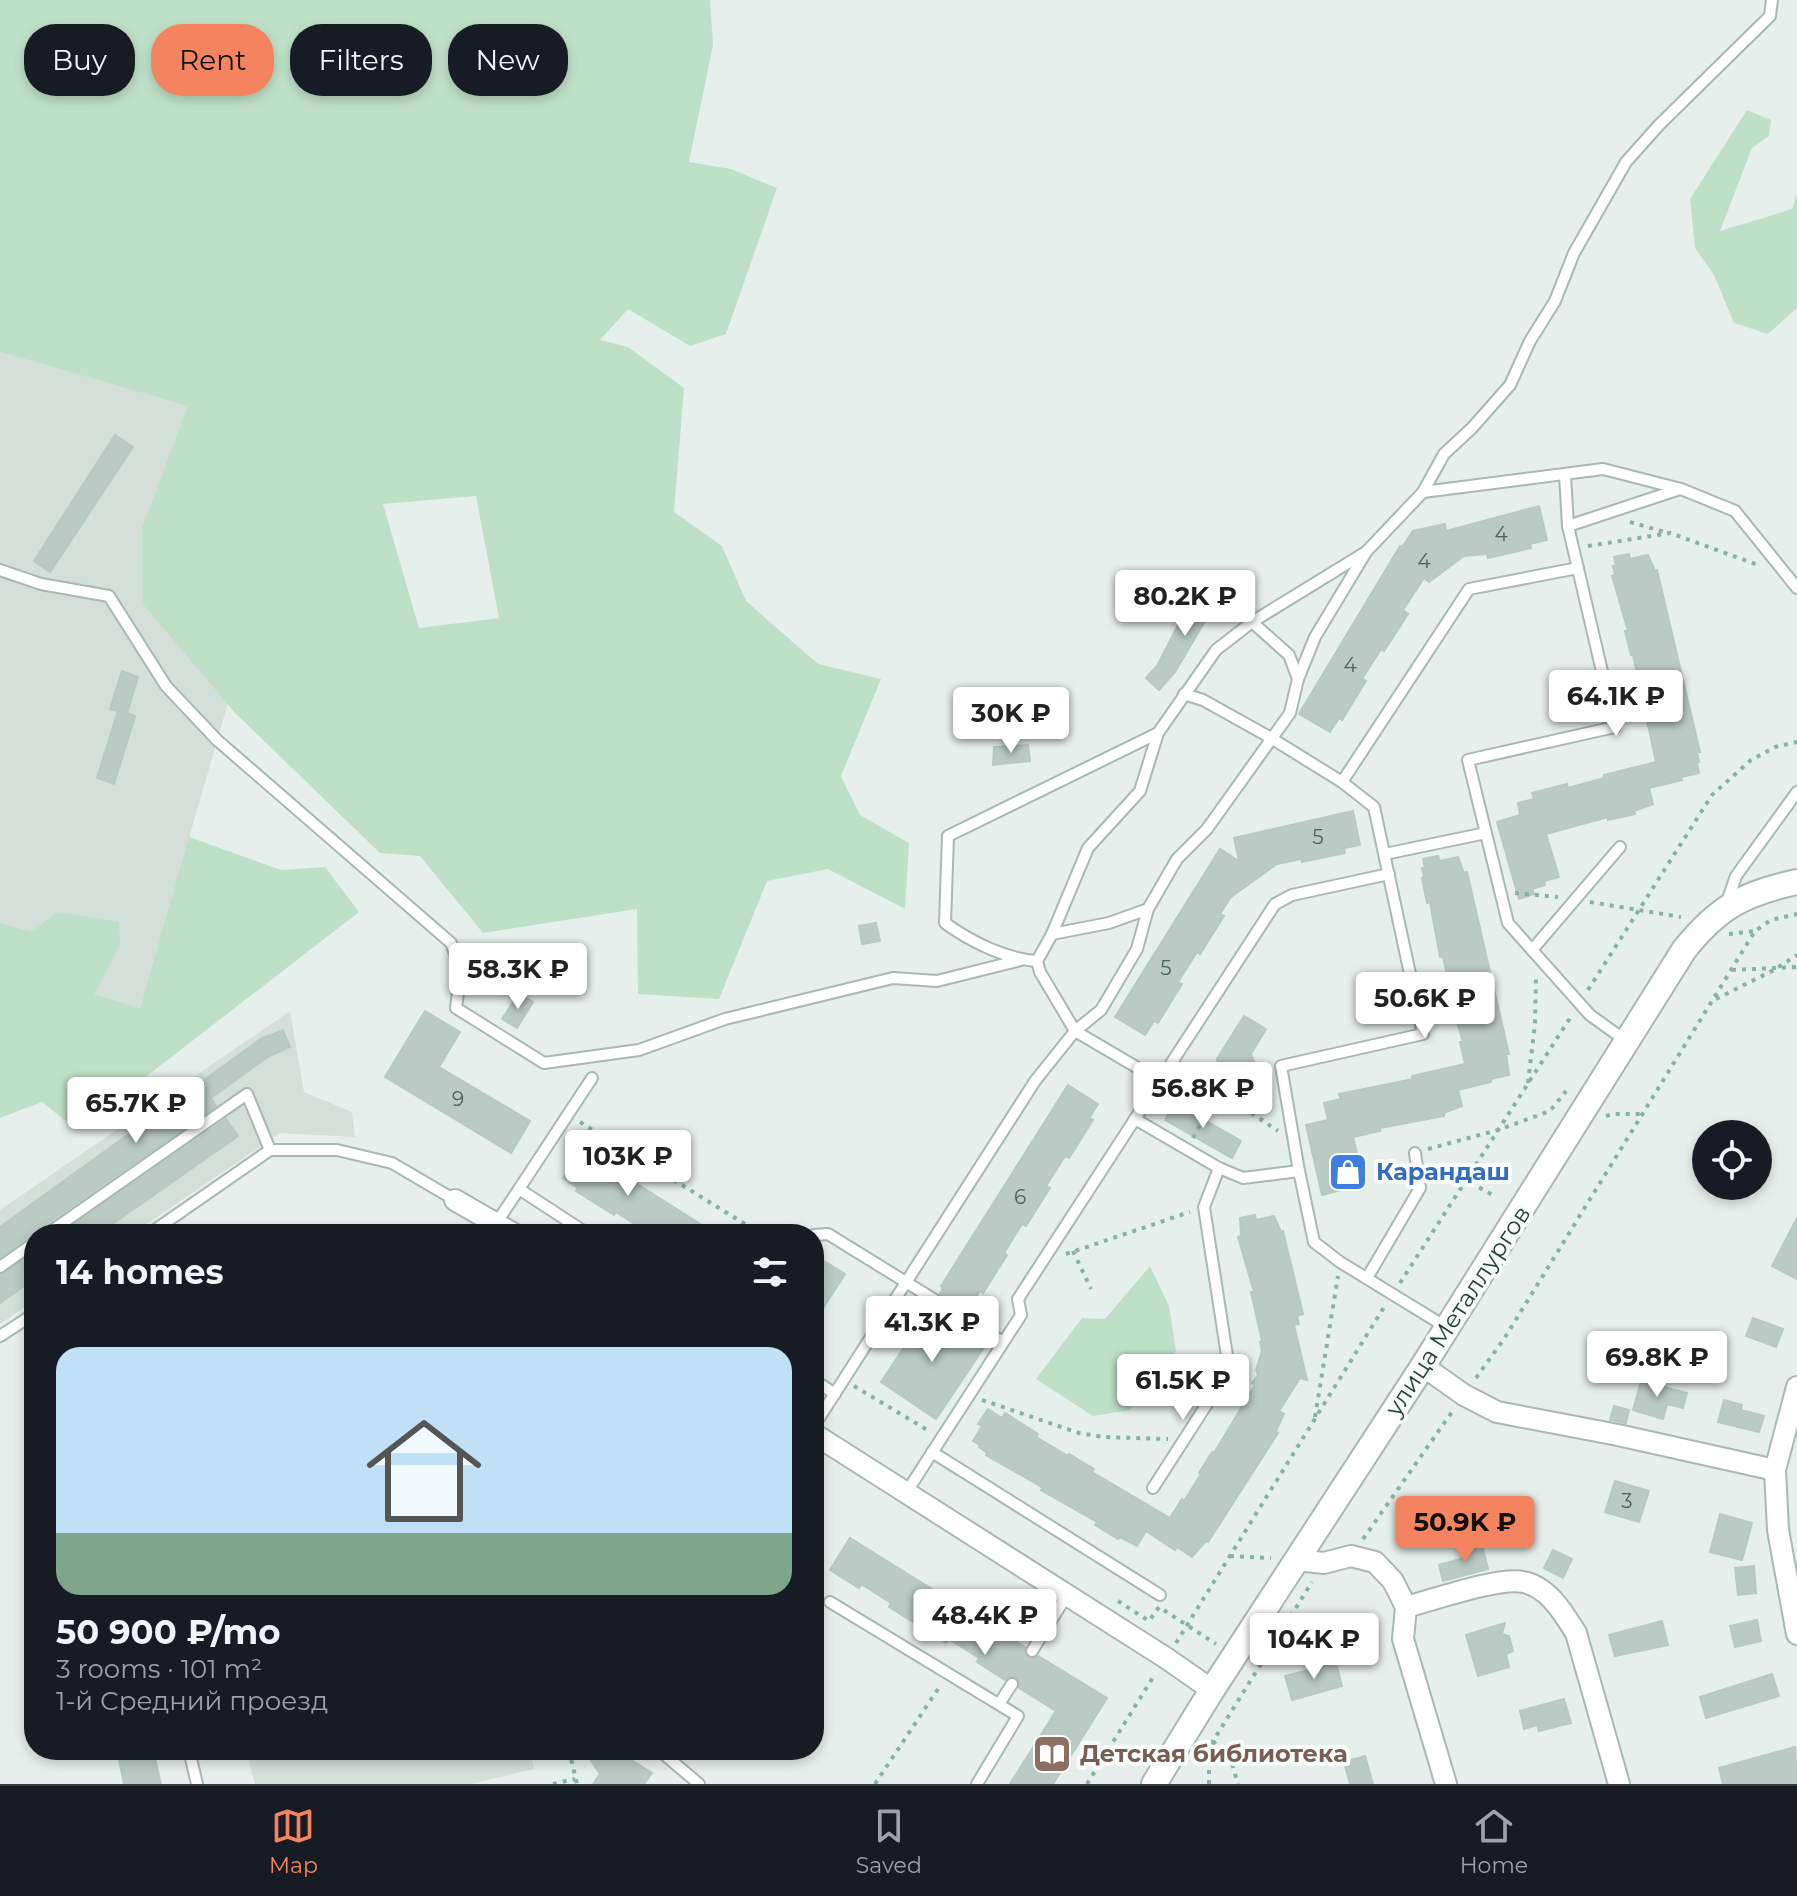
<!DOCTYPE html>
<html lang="en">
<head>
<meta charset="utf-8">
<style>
  :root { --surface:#171b24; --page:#242831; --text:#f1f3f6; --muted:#9ea1a6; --line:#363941; --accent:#f4845f }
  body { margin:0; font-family:Montserrat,sans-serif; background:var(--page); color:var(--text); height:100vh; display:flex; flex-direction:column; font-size:30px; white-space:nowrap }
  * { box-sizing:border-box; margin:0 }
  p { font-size:26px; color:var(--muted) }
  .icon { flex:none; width:44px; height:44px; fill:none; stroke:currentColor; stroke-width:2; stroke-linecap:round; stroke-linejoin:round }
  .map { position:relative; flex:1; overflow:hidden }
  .panel { position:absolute; left:24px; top:1224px; width:800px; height:536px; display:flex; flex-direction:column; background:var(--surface); border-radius:32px; box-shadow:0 4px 12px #0003 }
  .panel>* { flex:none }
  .top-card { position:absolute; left:24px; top:24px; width:800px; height:72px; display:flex; gap:16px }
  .fabs { position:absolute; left:1692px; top:1120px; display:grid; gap:16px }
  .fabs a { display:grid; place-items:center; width:80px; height:80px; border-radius:50%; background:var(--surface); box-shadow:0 4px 12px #0003; font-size:40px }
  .price { position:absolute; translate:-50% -68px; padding:0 18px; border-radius:8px; background:#fff; color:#222; font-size:26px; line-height:52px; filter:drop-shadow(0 2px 4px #0008) }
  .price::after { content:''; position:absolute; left:50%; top:48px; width:24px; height:18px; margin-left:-12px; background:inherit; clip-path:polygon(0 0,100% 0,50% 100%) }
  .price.active { background:var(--accent); color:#111 }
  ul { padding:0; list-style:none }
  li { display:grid; align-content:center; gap:16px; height:424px; padding:0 32px }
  li span { display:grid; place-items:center; height:248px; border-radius:24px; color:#555 }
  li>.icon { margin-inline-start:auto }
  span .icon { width:144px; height:144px; fill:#fffc; stroke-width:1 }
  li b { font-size:34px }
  h2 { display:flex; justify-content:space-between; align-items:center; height:96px; padding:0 32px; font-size:34px }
  .chip { padding:0 28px; border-radius:32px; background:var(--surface); box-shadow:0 4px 12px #0003; font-size:28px; line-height:72px }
  .chip.active { background:var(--accent); color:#111 }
  .tab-bar { display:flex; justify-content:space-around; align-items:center; height:112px; border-top:2px solid var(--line); background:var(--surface); font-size:22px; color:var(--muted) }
  .tab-bar a { display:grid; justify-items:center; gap:4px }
  .tab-bar .active { color:var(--accent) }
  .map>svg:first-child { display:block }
  .built { fill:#d4dfda }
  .green { fill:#bfe0c8; fill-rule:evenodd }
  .building { fill:#bbcac4; stroke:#b8c9c2; stroke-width:2 }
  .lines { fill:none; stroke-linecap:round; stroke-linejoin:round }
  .service-casing { stroke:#a8b8b2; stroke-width:14 }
  .minor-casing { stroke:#a8b8b2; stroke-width:24 }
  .tertiary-casing { stroke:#a8b8b2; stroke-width:28 }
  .path { stroke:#86b3a5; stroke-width:4; stroke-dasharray:4 6; stroke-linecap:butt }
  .service { stroke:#fff; stroke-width:10 }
  .minor { stroke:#fff; stroke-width:20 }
  .tertiary { stroke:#fff; stroke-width:24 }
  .labels { text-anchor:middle; stroke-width:8; stroke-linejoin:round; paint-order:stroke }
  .number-label { font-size:20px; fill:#4a645c }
  .shop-label { font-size:24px; font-weight:bold; fill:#366cbe; stroke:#f7fbf9; text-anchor:start }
  .street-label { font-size:24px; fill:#24423a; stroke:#f7fbf9 }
  .education-label { font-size:24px; font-weight:bold; fill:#785e54; stroke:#f7fbf9; text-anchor:start }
</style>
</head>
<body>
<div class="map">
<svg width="1797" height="1784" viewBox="0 0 1797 1784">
  <rect width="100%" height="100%" fill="#e6efeb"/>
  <g class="built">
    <path d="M0,352L304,439L140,1008L0,967Z"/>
    <path d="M290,1011L304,1092L352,1112L355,1137L280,1133L132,1234H34V1301L0,1324V1210Z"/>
    <path d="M246,1750H530L534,1769L470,1784H255Z"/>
  </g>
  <g class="green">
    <path d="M0,0H710L713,45L689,162L731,169L777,188L726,334L690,346L628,309L600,340L628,347L684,388L674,512L722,546L746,601L818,664L881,679L841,776L860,815L909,843L905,909L828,869L767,881L719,999L638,994L637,909L483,933L420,856L380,853L235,713L143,604L142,528L188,406L0,352ZM476,496L499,618L419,628L383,504Z"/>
    <path d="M1747,110L1771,120L1769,136L1752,148L1720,231L1792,209L1797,193V308L1768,334L1734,323L1714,275L1695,248L1690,199Z"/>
    <path d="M189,837L281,870L325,867L359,912L77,1130L42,1102L0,1118V923L32,932L57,912L119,922L120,946L94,994L140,1008Z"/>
    <path d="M1150,1266L1169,1306L1176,1351L1130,1410L1093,1416L1036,1379L1082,1318L1105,1319Z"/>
  </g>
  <g class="building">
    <path d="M115,435L133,447L50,572L34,561Z"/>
    <path d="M1539,506L1547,540L1530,544L1531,548L1488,558L1487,554L1464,556L1429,582L1424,578L1403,610L1408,614L1384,651L1381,649L1362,679L1366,681L1342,720L1339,718L1330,732L1299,714L1400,546L1402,547L1413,531L1445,524L1446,531Z"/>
    <path d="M1629,554L1630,559L1648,555L1655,571L1657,570L1700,752H1697L1699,762L1697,763L1699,773L1681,777L1682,780L1649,788L1653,804L1634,811L1635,814L1608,820V817L1546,834L1559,877L1544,881L1545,885L1532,889L1534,894L1519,899L1497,822L1520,815L1518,803L1534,799L1532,793L1567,784L1568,788L1604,778V775L1656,762L1633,655H1631L1625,631H1628L1612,576L1615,575L1613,566H1616L1614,557Z"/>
    <path d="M1212,584L1226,593L1204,623L1175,672L1159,690L1146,678L1157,666L1179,623L1184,626Z"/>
    <path d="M122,671L138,677L127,713L135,716L114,784L97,778L118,711L110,709Z"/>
    <path d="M1028,745L1030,761L993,765L994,747Z"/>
    <path d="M1353,811L1360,845L1344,848L1345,853L1302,862L1301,859L1277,864L1231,897L1220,914L1224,916L1200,954L1197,952L1178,982L1182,984L1158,1023L1154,1021L1145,1035L1115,1017L1220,849L1239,861L1234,838Z"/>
    <path d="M1438,856L1440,861L1458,857L1464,873L1467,872L1509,1054H1506L1509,1075L1491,1079V1082L1458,1090L1462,1106L1444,1113V1116L1380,1128V1131L1353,1137L1364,1181L1348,1184L1349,1188L1322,1195L1306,1125L1328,1120L1324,1103L1341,1099L1339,1094L1413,1079L1412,1076L1465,1064L1460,1042H1463L1447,988L1450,987L1443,957H1440L1430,902L1427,903L1422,878L1424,877L1422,868H1425L1423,859Z"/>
    <path d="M876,923L880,941L862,944L859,926Z"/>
    <path d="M519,993L533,1002L517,1028L502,1019Z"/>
    <path d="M425,1011L460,1032L439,1067L530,1121L511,1153L385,1077Z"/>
    <path d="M1244,1016L1266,1029L1251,1054L1254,1062L1247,1073L1237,1075L1234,1081L1219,1072L1217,1059Z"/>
    <path d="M283,1030L290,1047L269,1056L211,1098L216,1106L42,1227L39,1234L29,1236L0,1257V1227L261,1039Z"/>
    <path d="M1068,1085L1098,1104L1089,1118L1093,1120L1069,1158L1065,1156L1046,1186L1050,1188L1026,1226L1022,1224L1004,1253L1007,1255L983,1293L980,1291L967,1311L940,1294L943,1288L941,1286Z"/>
    <path d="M1175,1103L1241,1141L1232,1158L1165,1120Z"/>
    <path d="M226,1119L238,1136L98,1234H61Z"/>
    <path d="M582,1149L716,1234H650L616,1212L614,1215L576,1191L578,1188L563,1178Z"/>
    <path d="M1255,1215L1256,1220L1274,1216L1281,1232L1283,1231L1303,1314L1297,1316L1299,1324L1294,1325L1307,1380L1300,1378L1279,1411L1284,1414L1276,1431L1278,1433L1208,1542L1206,1541L1192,1557L1177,1547L1175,1550L1146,1531L1137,1546L1120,1537L1118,1539L1095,1525L1097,1522L1041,1490L1043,1488L1035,1483L986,1455L987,1453L979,1447L980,1445L973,1441L982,1426L978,1424L988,1409L1002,1418L1005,1413L1038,1434L1036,1437L1068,1456L1069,1454L1094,1469L1092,1472L1170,1518L1182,1499L1184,1501L1201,1474L1199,1473L1212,1452L1214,1453L1255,1385L1252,1383L1258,1375L1256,1370L1262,1351L1260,1342L1262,1341L1251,1292H1254L1238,1237L1241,1236L1240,1218Z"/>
    <path d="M1797,1218V1279L1772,1266Z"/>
    <path d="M34,1253V1279L0,1303V1275Z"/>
    <path d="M814,1255L845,1274L814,1322Z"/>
    <path d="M931,1307L959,1324L955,1330L983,1349L936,1419L881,1382Z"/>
    <path d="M1753,1318L1783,1329L1776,1347L1746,1336Z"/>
    <path d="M1641,1381L1687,1393L1683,1408L1667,1404L1663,1419L1633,1410Z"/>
    <path d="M1724,1400L1742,1405L1741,1410L1764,1416L1759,1432L1718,1422Z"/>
    <path d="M1614,1406L1629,1410L1626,1423L1610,1420Z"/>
    <path d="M1615,1481L1649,1491L1639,1522L1605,1512Z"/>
    <path d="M1720,1514L1752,1523L1742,1560L1710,1552Z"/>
    <path d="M850,1538L1025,1647L1027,1657L1032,1659L1038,1656L1107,1698L1053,1784H1010L1056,1711L1019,1688V1681L1016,1677H1009L1005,1680L977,1662L979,1658L949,1639L946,1643L889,1607L891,1603L861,1584L859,1588L830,1570Z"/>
    <path d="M1482,1545L1488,1569L1443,1581L1439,1565L1464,1558L1462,1550Z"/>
    <path d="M1553,1550L1572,1559L1563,1578L1544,1568Z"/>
    <path d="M1754,1566L1756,1593L1738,1595L1735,1568Z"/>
    <path d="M1757,1620L1761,1641L1735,1647L1730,1626Z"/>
    <path d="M1662,1621L1668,1645L1615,1656L1609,1635Z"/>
    <path d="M1505,1623L1502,1634L1509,1636L1513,1651L1506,1654L1509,1667L1478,1676L1466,1635Z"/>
    <path d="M1336,1663L1342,1686L1292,1700L1285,1676Z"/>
    <path d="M1772,1674L1779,1696L1706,1718L1700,1697Z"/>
    <path d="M1564,1699L1571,1723L1539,1731L1537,1725L1524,1729L1520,1711Z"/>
    <path d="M1795,1747L1797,1784H1723L1719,1768Z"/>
    <path d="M117,1750H153L161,1784H124Z"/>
    <path d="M584,1750H630L633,1761L652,1773L644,1784H593L600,1774Z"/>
    <path d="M1365,1756L1373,1784H1350L1344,1762Z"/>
  </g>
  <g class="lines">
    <g class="service-casing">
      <g id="service">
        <path d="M1565,475L1568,526L1615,727L1468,760L1508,923L1590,1015L1626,1041"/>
        <path d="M1423,492L1603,469L1681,489L1735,511L1797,588"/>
        <path d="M1568,526L1680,489"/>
        <path d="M0,570L41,584L109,596L166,686L217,740L451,943L461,969L456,1008L544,1063L639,1050L725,1019L893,978L937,981L1021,960"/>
        <path d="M1252,622L1289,655L1298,679"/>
        <path d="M1184,694L1203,700L1271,738L1342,782L1374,807L1423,1034L1281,1066L1299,1171L1314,1242L1340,1262L1446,1327"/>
        <path d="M1342,782L1469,589L1578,568"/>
        <path d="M1385,854L1486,833"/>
        <path d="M1726,905L1736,876L1797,792"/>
        <path d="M1052,934L1109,923L1148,909"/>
        <path d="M1532,950L1620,847"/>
        <path d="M1037,961C1006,959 971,942 945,923L948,836L1158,733"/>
        <path d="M1160,1081L1075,1031L1040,972L1037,961L1052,934L1088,848L1140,791L1158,733L1216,650L1252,622L1366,552L1423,492L1444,454L1472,428L1510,385L1530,341L1555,301L1574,253L1626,162L1659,125L1770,16L1772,0"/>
        <path d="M1135,1119L1275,904L1292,895L1389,874"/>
        <path d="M519,1189L592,1078"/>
        <path d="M497,1222L519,1189L588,1234"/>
        <path d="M47,1234L247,1094L270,1150"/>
        <path d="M149,1234L270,1150H337L392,1163L455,1200"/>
        <path d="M814,1235L828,1234L1003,1342"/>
        <path d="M0,1267L34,1243"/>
        <path d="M1367,1278L1420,1188L1415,1153"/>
        <path d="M27,1318L34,1330"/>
        <path d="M0,1336L34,1314"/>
        <path d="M814,1380L835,1394"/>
        <path d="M814,1426L1035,1081L1075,1031L1101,1010L1137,949L1148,909L1177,859L1207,829L1290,713L1298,679L1315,637L1365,554"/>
        <path d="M932,1452L1160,1595"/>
        <path d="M1153,1488L1223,1379L1228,1362L1204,1207L1219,1168"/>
        <path d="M906,1493L1021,1315L1018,1299L1135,1119L1219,1168L1243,1178L1299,1171"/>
        <path d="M830,1602L1018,1716L977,1784"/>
        <path d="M1032,1651L1067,1595"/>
        <path d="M999,1704L1012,1684"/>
        <path d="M189,1750L197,1784"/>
        <path d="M659,1750L699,1784"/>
      </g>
    </g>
    <g class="minor-casing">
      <g id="minor">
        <path d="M455,1200L514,1234"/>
        <path d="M1423,1366L1464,1395L1497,1412L1618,1435L1775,1470"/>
        <path d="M1797,1387L1775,1470L1778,1530L1797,1634"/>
        <path d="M814,1434L1166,1658L1212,1690"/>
        <path d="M1296,1560L1324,1563L1351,1556L1375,1562L1393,1581L1406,1607L1403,1639L1446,1784"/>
        <path d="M1406,1607C1433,1600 1498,1577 1523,1582C1548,1586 1564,1614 1576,1633L1619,1784"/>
      </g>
    </g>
    <g class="tertiary-casing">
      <path id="tertiary" d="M1154,1784L1212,1690L1423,1366L1684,950C1718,907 1745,893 1797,882"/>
    </g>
    <g class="path">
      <path d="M1630,522L1668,533"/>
      <path d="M1588,546L1670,533L1761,566"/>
      <path d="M1515,893L1558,897"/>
      <path d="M1590,902L1681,917"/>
      <path d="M1729,934L1755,931"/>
      <path d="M1732,970L1797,967"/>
      <path d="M1588,990L1712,795L1751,760L1775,747L1797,742"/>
      <path d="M1716,999L1774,970L1797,955"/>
      <path d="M1185,1068L1278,1131"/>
      <path d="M1528,1083L1535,1024L1536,976"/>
      <path d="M1606,1116L1613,1114H1643"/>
      <path d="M580,1122L761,1234"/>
      <path d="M1193,1138L1219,1091"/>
      <path d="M1428,1149L1498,1130L1550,1111L1566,1091"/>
      <path d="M1432,1172L1466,1180L1496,1197"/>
      <path d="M382,1234H384"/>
      <path d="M1073,1251L1091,1289"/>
      <path d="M1066,1254L1190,1212"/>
      <path d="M1400,1283L1572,1015"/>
      <path d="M1476,1378L1504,1339L1755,931L1771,920L1797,914"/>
      <path d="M854,1386L929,1431"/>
      <path d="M982,1400L1079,1433L1104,1437L1168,1439"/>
      <path d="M1315,1417L1338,1276"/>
      <path d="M1363,1539L1452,1412"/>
      <path d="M1230,1556L1271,1558"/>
      <path d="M814,1584L821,1592"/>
      <path d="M1118,1601L1149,1621L1159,1607L1216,1644"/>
      <path d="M1176,1643L1386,1304"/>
      <path d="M1213,1741L1232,1764L1238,1784"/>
      <path d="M569,1750L577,1784"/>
      <path d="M553,1784L575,1779"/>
      <path d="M875,1784L940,1686"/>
      <path d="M1087,1784L1155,1674"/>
      <path d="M1209,1784V1765L1213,1741L1312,1582"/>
    </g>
    <use href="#service" class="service"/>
    <use href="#minor" class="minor"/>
    <use href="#tertiary" class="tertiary"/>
  </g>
  <defs>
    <g id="shop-square" transform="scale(2)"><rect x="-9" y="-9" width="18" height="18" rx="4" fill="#3f7fe0" stroke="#f7fbf9"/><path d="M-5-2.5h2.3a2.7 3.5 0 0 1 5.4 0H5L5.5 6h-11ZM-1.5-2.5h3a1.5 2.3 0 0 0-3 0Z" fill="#fff"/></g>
    <g id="library-square" transform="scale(2)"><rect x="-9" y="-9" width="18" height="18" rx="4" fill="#8d6e63" stroke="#f7fbf9"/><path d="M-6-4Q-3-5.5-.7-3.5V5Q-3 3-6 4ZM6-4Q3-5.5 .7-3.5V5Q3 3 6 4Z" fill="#fff"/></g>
  </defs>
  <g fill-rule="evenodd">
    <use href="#shop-square" x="1348" y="1172"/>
    <use href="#library-square" x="1052" y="1754"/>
  </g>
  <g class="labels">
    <g class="number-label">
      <text x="1501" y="541">4</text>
      <text x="1424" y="568">4</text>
      <text x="1350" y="672">4</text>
      <text x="1318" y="844">5</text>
      <text x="1166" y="975">5</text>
      <text x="458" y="1106">9</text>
      <text x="1020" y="1204">6</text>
      <text x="1627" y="1508">3</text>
    </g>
    <g class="shop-label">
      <text x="1376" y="1180">Карандаш</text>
    </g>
    <g class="street-label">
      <text transform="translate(1458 1311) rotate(-57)" y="8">улица Металлургов</text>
    </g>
    <g class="education-label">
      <text x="1080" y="1762">Детская библиотека</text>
    </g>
  </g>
</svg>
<div class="fabs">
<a><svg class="icon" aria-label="locate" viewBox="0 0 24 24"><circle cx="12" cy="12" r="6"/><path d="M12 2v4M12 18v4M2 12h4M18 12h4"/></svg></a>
</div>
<b class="price" style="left:1185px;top:638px">80.2K ₽</b>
<b class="price" style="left:1616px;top:738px">64.1K ₽</b>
<b class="price" style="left:1011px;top:755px">30K ₽</b>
<b class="price" style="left:518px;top:1011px">58.3K ₽</b>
<b class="price" style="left:1425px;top:1040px">50.6K ₽</b>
<b class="price" style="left:1203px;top:1130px">56.8K ₽</b>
<b class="price" style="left:136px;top:1145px">65.7K ₽</b>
<b class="price" style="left:628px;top:1198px">103K ₽</b>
<b class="price" style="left:932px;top:1364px">41.3K ₽</b>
<b class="price" style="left:1657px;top:1399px">69.8K ₽</b>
<b class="price" style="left:1183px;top:1422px">61.5K ₽</b>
<b class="price active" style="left:1465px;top:1564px">50.9K ₽</b>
<b class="price" style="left:985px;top:1657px">48.4K ₽</b>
<b class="price" style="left:1314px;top:1681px">104K ₽</b>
<div class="top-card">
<a class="chip">Buy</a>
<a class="chip active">Rent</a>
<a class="chip">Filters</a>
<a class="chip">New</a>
</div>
<section class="panel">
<h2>14 homes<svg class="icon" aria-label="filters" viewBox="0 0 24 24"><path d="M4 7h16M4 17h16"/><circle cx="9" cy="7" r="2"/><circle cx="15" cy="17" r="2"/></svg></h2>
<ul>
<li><span style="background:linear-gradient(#bfe0f5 75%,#7fa58c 0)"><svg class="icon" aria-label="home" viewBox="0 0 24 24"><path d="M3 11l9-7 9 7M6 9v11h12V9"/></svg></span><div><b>50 900 ₽/mo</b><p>3 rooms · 101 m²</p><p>1-й Средний проезд</p></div></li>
</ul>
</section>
</div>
<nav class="tab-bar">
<a class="active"><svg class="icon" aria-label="map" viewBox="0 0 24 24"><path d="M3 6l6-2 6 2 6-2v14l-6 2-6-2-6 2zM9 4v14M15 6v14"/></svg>Map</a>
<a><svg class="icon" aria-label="saved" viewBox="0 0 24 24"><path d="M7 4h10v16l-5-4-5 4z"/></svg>Saved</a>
<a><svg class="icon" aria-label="home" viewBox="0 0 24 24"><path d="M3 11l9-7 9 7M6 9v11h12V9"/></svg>Home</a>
</nav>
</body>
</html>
